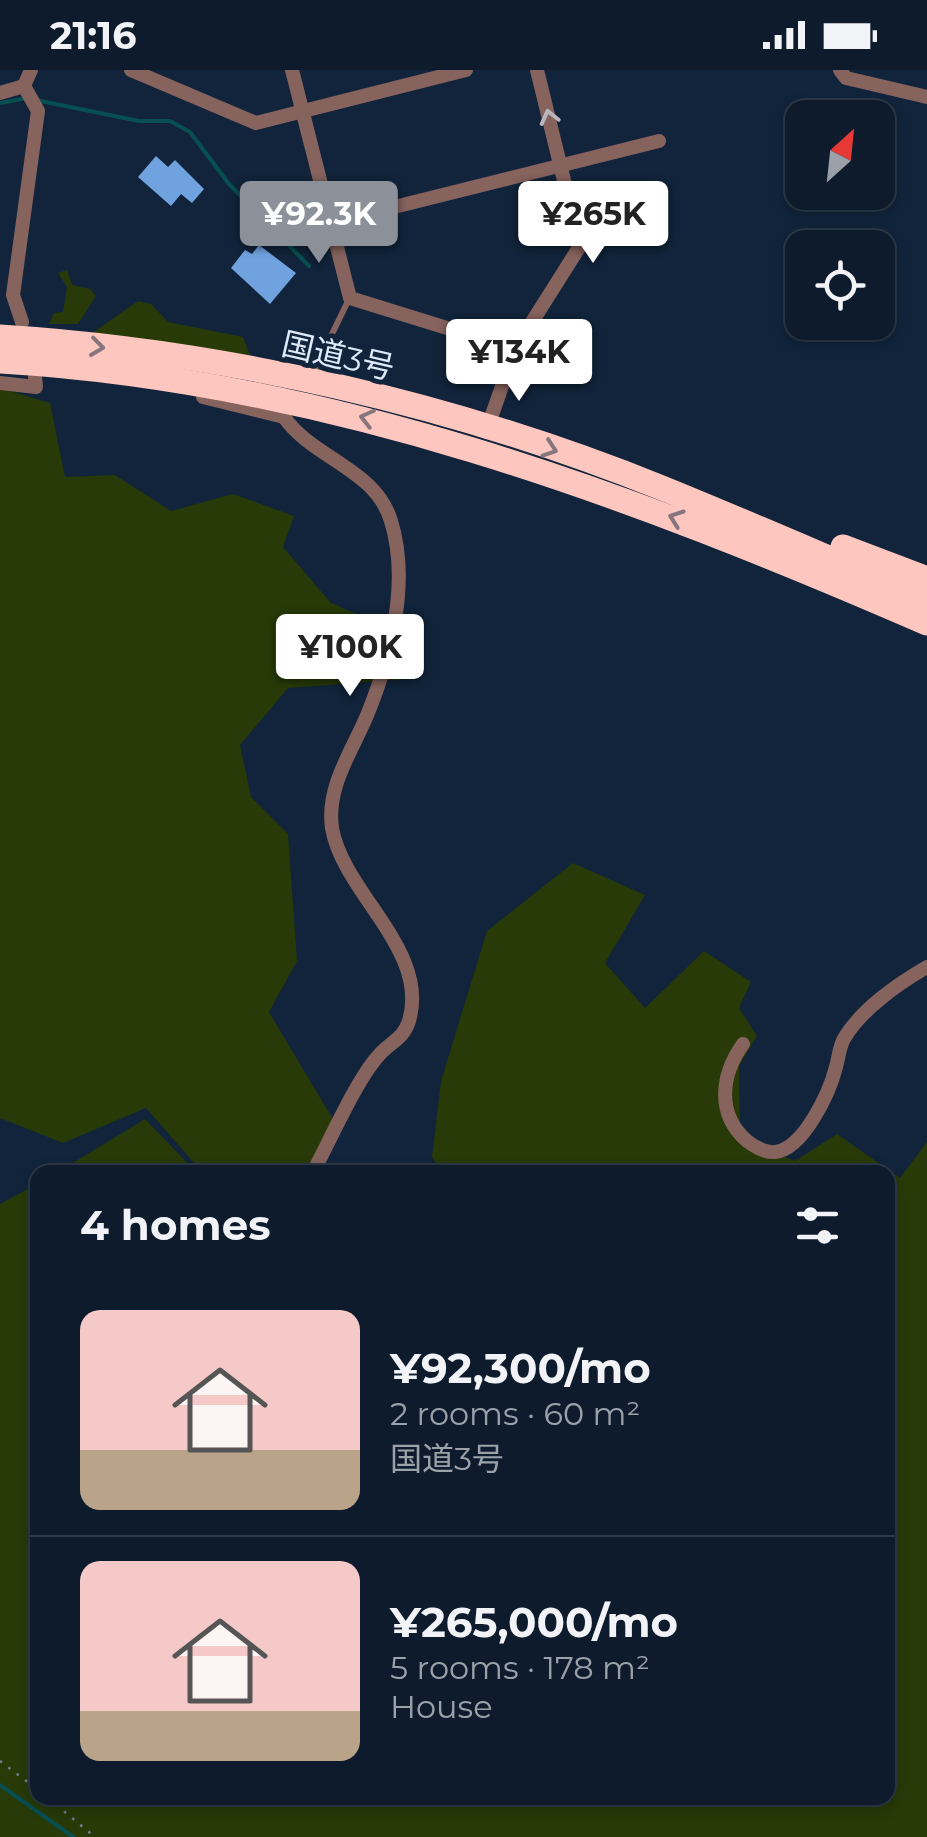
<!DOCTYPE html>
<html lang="en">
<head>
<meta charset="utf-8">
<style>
  :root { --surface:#0d1b2c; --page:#1b2838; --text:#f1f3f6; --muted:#9aa1a9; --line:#2d3948; --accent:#8c9099 }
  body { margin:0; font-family:Montserrat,"Noto Sans JP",sans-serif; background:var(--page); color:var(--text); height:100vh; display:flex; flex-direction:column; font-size:38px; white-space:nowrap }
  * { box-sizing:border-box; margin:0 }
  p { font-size:32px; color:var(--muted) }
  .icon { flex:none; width:55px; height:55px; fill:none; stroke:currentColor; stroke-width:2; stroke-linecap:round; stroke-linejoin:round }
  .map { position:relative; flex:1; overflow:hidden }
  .side { position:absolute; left:30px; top:1095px; width:865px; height:640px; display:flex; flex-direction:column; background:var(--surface); border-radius:20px; box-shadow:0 5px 15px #0003,0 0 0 2px var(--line) }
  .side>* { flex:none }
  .needle { width:65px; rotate:27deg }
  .controls { position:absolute; left:785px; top:30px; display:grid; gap:20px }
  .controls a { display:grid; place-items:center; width:110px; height:110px; border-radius:20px; background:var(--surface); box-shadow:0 5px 15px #0003,0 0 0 2px var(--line); font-size:50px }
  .price { position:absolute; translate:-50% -85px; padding:0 22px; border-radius:10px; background:#fff; color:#222; font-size:32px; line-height:65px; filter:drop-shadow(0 2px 5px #0008) }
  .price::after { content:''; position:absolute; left:50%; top:60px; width:30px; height:22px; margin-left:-15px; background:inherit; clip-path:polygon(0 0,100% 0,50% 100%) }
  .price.on { background:var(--accent); color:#fff }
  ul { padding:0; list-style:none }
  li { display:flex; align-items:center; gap:30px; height:250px; padding:0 50px }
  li+li { border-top:2px solid var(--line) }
  li span { display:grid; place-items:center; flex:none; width:280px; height:200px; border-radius:20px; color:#555 }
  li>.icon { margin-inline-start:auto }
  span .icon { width:120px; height:120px; fill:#fffc; stroke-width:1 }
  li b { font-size:42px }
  h2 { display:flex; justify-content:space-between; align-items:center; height:120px; padding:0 50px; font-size:42px }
  .status { display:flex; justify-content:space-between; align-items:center; height:70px; padding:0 50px; background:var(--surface); direction:ltr }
  .status svg { height:28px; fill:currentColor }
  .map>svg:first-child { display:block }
  .green { fill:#273a08 }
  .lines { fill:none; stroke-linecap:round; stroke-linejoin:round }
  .stream { stroke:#074f51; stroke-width:4 }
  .building { fill:#70a2e0 }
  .path { stroke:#718194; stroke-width:2.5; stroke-dasharray:2.5 8; stroke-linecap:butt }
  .lane { stroke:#87635e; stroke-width:6 }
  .street { stroke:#87635e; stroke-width:14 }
  .highway { stroke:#fdc7bf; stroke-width:25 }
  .oneway { stroke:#bbb4bc }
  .oneway2 { stroke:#87767d }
  .labels { text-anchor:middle; stroke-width:10; stroke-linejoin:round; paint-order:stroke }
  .street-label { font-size:32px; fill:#deeafa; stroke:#11243b }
</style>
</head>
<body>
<div class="status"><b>21:16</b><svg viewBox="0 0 49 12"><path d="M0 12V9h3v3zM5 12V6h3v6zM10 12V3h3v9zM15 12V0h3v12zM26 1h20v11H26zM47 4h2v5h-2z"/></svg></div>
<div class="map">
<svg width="927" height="1767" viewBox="0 0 927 1767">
  <rect width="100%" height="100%" fill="#11243b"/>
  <g class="green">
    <path d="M67,200L72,215L90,219L96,226L78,254H49L54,243L63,242L67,217L58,203Z"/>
    <path d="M138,231L151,234L168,252L243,267L251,288L91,264Z"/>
    <path d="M0,318L50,333L65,407L115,405L171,441L233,424L294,446L283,477L331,533L377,553L406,609L288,618L240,675L251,727L288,764L297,891L269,942L334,1051L323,1102H202L146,1038L63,1073L0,1048Z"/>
    <path d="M573,793L645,825L605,893L645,938L704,881L751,912L739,938L757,966L739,996L740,1068L795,1091L837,1064L900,1108L927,1072V1767H0V1134L37,1114L38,1728H888V1102H442L432,1087L441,1011L487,861Z"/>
    <path d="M145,1049L196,1102H58Z"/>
  </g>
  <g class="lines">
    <g class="stream">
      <path d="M36,30L139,51H170L190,62L229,114L309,196"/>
      <path d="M0,33L27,28"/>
      <path d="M0,1715L73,1767"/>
    </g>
  </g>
  <g class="building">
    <path d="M156,86L168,97L175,90L204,119L192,133L181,124L171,136L138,107Z"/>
    <path d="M259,175L296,203L270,234L231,198L245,180L252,184Z"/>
  </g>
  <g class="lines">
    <g class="path">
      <path d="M0,1691L38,1720"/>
      <path d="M48,1728L95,1767"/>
    </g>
    <path class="lane" d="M313,303L349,229"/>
    <g class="street">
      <path d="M131,0L256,53L466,0"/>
      <path d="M292,0L350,228L515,279"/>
      <path d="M840,0L846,8L927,27"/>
      <path d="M24,16L31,0"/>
      <path d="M0,23L24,16"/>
      <path d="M330,153L659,71"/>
      <path d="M22,252L13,225L38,41L24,16"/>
      <path d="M0,313L36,317L35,307"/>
      <path d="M203,327L284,347C312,388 376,399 391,451C410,512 391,586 368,643C353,680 326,716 332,758C343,823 430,880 409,951C403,969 392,971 380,984C357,1008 330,1071 313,1102"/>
      <path d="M486,362L515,279L580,176L537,0"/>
      <path d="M743,974C721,1005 716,1044 747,1071C755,1077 766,1083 775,1082C804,1079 830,1021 836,997C839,987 839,976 845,967C862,939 899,913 927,897"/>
    </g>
    <g class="highway">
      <path d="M0,267C224,281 454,334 662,418C751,454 839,493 927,530"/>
      <path d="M0,291C327,310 630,424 927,553"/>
      <path d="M843,477L927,509"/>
    </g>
  </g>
  <defs><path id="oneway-chevron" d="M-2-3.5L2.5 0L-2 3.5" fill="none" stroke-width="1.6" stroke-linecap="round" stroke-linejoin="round" transform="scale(2.5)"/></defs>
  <use class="oneway" href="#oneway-chevron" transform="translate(549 47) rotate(-104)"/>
  <g class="oneway2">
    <use href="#oneway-chevron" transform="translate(97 277) rotate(7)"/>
    <use href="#oneway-chevron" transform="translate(367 348) rotate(-166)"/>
    <use href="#oneway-chevron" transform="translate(550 379) rotate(19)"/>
    <use href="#oneway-chevron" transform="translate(676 448) rotate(-160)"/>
  </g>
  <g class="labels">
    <g class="street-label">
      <text transform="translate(338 286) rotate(13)" y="11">国道3号</text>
    </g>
  </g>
</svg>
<div class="controls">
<a><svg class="needle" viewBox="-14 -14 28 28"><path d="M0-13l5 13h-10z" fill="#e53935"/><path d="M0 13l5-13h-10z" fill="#9aa1a9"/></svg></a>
<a><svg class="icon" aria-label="locate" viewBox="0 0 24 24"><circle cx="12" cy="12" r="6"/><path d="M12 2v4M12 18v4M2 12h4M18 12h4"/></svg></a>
</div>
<b class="price on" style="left:319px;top:196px">¥92.3K</b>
<b class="price" style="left:593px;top:196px">¥265K</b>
<b class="price" style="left:519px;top:334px">¥134K</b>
<b class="price" style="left:350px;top:629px">¥100K</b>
<section class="side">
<h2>4 homes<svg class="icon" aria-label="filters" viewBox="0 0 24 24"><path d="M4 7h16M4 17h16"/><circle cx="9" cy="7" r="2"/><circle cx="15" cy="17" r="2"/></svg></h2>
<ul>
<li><span style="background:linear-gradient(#f6c9c9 70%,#b9a48a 0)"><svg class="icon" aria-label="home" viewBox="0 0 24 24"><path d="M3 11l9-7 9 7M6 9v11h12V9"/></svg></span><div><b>¥92,300/mo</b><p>2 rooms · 60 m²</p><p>国道3号</p></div></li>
<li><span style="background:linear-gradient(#f6c9c9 75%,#b9a48a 0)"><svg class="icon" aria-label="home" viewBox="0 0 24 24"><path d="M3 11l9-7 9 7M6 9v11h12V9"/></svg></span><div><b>¥265,000/mo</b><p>5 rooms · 178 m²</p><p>House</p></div></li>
</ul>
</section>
</div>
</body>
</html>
